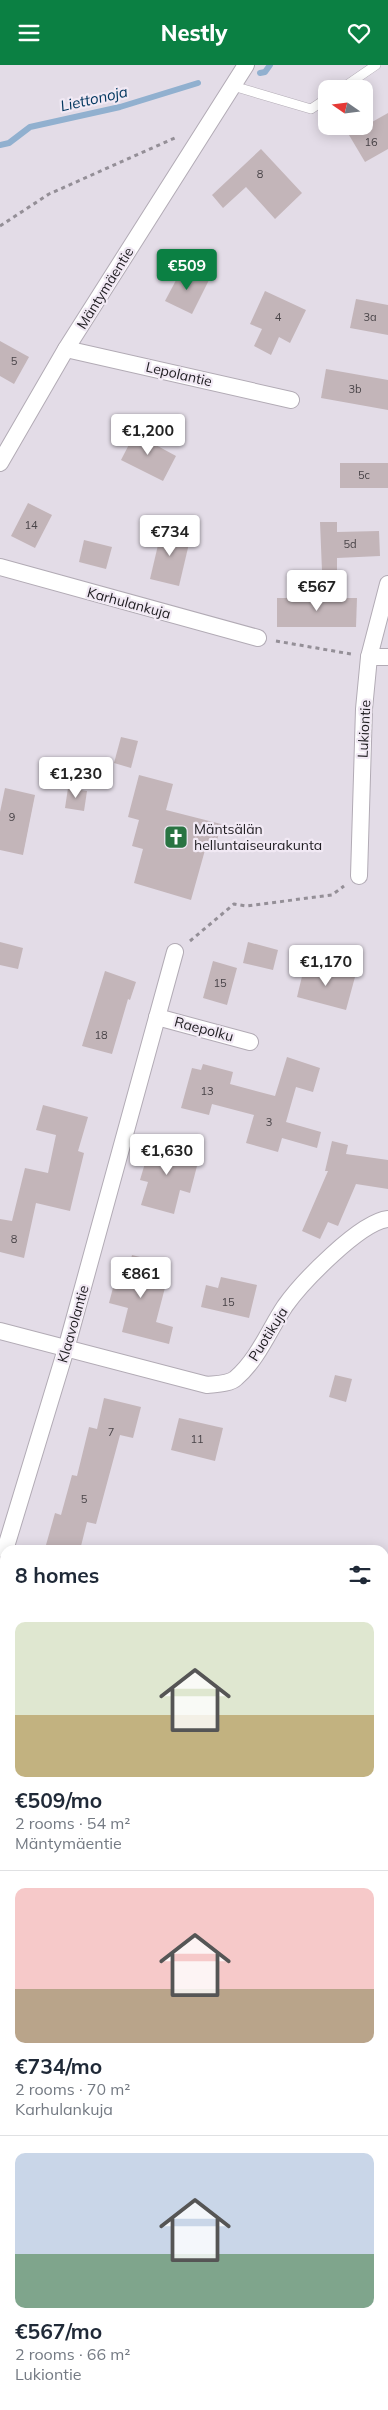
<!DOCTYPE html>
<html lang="en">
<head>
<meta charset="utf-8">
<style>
  :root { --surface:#fff; --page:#f6f6f7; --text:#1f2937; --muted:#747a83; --line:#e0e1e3; --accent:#0b8043 }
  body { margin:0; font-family:Mulish,sans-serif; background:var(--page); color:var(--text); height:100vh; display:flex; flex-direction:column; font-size:19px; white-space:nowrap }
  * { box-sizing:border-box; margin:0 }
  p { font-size:16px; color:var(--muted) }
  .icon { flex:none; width:28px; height:28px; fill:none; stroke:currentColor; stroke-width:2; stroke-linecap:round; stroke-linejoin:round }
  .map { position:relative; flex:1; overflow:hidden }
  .side { position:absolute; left:0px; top:1480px; width:389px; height:865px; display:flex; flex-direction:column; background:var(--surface); border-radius:15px 15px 0 0; box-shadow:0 2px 12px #0003 }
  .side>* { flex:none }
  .needle { width:32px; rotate:284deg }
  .buttons { position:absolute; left:318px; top:15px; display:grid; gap:10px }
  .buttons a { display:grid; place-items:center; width:55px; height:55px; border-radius:10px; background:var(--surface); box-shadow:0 2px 12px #0003; font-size:25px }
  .price { position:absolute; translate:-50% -42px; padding:0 11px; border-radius:5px; background:#fff; color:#222; font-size:16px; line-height:32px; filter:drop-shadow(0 1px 2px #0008) }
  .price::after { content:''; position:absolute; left:50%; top:30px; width:15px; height:11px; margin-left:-8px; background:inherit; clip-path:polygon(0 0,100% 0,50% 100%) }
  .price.on { background:var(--accent); color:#fff }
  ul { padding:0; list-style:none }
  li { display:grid; align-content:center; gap:10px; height:265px; padding:0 15px }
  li+li { border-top:1px solid var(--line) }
  li span { display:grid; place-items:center; height:155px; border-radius:10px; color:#555 }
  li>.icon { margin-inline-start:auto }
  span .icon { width:90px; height:90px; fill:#fffc; stroke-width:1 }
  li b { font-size:21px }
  h2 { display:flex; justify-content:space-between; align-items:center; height:60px; padding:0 15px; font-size:21px }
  header { display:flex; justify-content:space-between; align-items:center; height:65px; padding:0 15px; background:var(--accent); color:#fff; font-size:22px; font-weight:800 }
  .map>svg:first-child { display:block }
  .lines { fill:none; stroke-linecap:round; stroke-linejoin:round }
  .stream { stroke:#91b0cf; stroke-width:6 }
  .building { fill:#c3b5b9 }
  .lane-casing { stroke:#b2abb5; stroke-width:10 }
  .street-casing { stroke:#b2abb5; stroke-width:18 }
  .secondary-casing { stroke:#b2abb5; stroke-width:25 }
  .path { stroke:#948f97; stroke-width:3; stroke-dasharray:4 4; stroke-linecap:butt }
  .lane { stroke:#fff; stroke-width:9 }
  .street { stroke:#fff; stroke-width:16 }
  .secondary { stroke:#fff; stroke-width:24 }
  .labels { text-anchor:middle; stroke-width:4.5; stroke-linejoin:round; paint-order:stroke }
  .number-label { font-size:11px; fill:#484347 }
  .street-label { font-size:14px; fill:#1f1d21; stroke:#f1e9f4 }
  .poi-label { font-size:14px; fill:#1f1d21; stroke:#f1e9f4; text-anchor:start }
  .water-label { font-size:15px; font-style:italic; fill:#043860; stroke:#f1e9f4 }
</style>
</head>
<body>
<header><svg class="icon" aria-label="menu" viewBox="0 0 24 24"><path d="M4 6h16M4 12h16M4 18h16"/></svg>Nestly<svg class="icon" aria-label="heart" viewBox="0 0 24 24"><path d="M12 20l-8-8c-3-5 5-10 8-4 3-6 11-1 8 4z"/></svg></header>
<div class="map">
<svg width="388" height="2345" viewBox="0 0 388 2345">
  <rect width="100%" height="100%" fill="#e3dce7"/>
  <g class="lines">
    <g class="stream">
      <path d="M260,8L265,7L270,0"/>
      <path d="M0,80L9,78L30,62L120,42L198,18"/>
    </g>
  </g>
  <g class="building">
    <path d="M388,48V84L365,97L349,70Z"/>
    <path d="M261,84L302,128L275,154L246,122L223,143L212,130Z"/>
    <path d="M183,202L209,215L192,249L165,236Z"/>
    <path d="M265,226L306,245L290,278L279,272L271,290L254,281L262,264L250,259Z"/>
    <path d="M356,234L388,240V270L350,263Z"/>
    <path d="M0,276L29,292L14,319L0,311Z"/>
    <path d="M326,304L388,315V345L321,333Z"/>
    <path d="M137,364L156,374L154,379L176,391L163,416L121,395Z"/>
    <rect x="340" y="398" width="48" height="25"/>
    <path d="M28,438L52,450L35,483L11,471Z"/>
    <path d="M320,457H337V467L379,466L380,491L337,493V506H322Z"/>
    <path d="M162,463L191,470L179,521L150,514Z"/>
    <path d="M84,475L112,482L106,504L79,497Z"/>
    <path d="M277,533H357L356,562H277Z"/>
    <path d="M121,672L138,676L131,703L114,698Z"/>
    <path d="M139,710L173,719L166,745L221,759L216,780L207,778L191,835L134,818L143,784L132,781L139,755L128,752Z"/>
    <path d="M5,723L35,730L23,790L0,785V747Z"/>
    <path d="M68,723L87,726L84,746L65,743Z"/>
    <path d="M0,877L23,883L18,904L0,900Z"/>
    <path d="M248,877L278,885L273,905L243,898Z"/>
    <path d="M213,896L237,903L227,940L203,933Z"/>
    <path d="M305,899L355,912L346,945L297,932Z"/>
    <path d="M105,906L136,917L130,935L128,934L112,989L82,981Z"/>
    <path d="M287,992L320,1003L313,1027L296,1022L286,1057L321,1067L317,1083L282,1073L278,1087L246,1078L254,1050L212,1039L209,1050L181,1043L192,1003L201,1005L203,999L233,1007L230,1019L275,1031Z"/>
    <path d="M43,1040L88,1052L78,1086L84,1088L70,1146L36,1138L24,1193L0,1187V1154L12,1156L25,1103L48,1108L56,1070L36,1065Z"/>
    <path d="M159,1075L192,1084L188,1098L197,1101L190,1128L180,1125L174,1149L141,1140L148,1117L140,1115L148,1088L155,1090Z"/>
    <path d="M332,1076L348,1080L346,1089L388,1095V1124L356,1119L338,1161L328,1157L320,1174L302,1166L328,1106H325Z"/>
    <path d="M132,1190L160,1197L156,1212L167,1215L156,1257L173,1262L169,1279L122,1267L128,1243L109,1238L119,1200L129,1202Z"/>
    <path d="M221,1212L257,1220L249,1253L201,1242L206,1220L218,1223Z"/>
    <path d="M335,1310L352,1314L346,1337L329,1332Z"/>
    <path d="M104,1333L141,1342L133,1373L120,1370L96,1459L87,1457L80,1485H65L46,1480L55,1448L61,1450L72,1410L77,1411L89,1362L97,1364Z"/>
    <path d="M179,1353L223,1363L215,1396L171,1385Z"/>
  </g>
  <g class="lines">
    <g class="lane-casing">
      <g id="lane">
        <path d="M233,21L311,44L326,34"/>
        <path d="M341,24L376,0"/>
      </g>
    </g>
    <g class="street-casing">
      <g id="street">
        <path d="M66,284L291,335"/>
        <path d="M0,398L66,284L246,0"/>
        <path d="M0,502L258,573"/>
        <path d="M369,592H388"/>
        <path d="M359,811L364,644L369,592L388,519"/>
        <path d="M157,952L250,977"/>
        <path d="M0,1266L207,1320C215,1319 230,1319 236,1313C258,1294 269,1265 285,1241C302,1217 360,1157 388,1154"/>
        <path d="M5,1485L66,1284L175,887"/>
      </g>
    </g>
    <g class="secondary-casing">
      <g id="secondary">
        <path d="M384,1681L388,1679"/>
        <path d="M0,1877L5,1874"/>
        <path d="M384,2255L388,2254"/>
        <path d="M0,2268L5,2269"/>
      </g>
    </g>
    <g class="path">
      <path d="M0,161L49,129L177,72"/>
      <path d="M276,576L351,589"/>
      <path d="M190,876L234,839L246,841L332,830L344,821"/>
      <path d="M384,1712L388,1711"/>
      <path d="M384,2286H388"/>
      <path d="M0,2302H5"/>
    </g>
    <use href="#lane" class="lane"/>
    <use href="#street" class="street"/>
    <use href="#secondary" class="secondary"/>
  </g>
  <defs>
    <g id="church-square" transform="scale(1.25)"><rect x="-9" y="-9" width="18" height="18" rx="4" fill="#297442" stroke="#f1e9f4"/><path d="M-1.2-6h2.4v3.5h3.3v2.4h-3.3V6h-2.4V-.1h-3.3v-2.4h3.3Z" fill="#fff"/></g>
  </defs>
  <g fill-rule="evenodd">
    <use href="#church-square" x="176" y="772"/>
  </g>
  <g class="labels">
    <g class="number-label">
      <text x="371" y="81">16</text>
      <text x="260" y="113">8</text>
      <text x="278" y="256">4</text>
      <text x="370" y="256">3a</text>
      <text x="14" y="300">5</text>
      <text x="355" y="328">3b</text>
      <text x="364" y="414">5c</text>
      <text x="31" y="464">14</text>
      <text x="350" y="483">5d</text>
      <text x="12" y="756">9</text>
      <text x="220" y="922">15</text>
      <text x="101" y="974">18</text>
      <text x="207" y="1030">13</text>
      <text x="269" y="1061">3</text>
      <text x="14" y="1178">8</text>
      <text x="228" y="1241">15</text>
      <text x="111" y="1371">7</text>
      <text x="197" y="1378">11</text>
      <text x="84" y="1438">5</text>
    </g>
    <g class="street-label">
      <text transform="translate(105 223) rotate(-58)" y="5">Mäntymäentie</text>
      <text transform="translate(179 309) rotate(13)" y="5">Lepolantie</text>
      <text transform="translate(129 538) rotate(15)" y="5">Karhulankuja</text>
      <text transform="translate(364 664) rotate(-87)" y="5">Lukiontie</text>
      <text transform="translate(204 964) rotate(15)" y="5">Raepolku</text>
      <text transform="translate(73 1259) rotate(-74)" y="5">Klaavolantie</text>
      <text transform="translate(268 1269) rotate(-58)" y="5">Puotikuja</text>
    </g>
    <g class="poi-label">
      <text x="194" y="769">Mäntsälän<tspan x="194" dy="16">helluntaiseurakunta</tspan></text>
    </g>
    <g class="water-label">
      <text transform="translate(94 34) rotate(-13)" y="5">Liettonoja</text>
    </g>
  </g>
</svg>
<div class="buttons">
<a><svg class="needle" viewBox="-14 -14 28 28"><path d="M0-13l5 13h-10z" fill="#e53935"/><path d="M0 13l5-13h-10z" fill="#747a83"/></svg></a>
</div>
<b class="price on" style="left:187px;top:226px">€509</b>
<b class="price" style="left:148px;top:391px">€1,200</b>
<b class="price" style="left:170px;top:492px">€734</b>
<b class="price" style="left:317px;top:547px">€567</b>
<b class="price" style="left:76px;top:734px">€1,230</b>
<b class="price" style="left:326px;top:922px">€1,170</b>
<b class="price" style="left:167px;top:1111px">€1,630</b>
<b class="price" style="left:141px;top:1234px">€861</b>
<section class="side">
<h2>8 homes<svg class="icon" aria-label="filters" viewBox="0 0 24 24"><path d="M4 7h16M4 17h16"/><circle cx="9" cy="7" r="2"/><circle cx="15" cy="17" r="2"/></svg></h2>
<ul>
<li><span style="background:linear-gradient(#dfe7d0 60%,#c2b280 0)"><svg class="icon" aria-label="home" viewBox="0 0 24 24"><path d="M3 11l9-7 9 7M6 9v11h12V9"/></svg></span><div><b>€509/mo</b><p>2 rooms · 54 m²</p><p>Mäntymäentie</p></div></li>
<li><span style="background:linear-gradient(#f6c9c9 65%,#b9a48a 0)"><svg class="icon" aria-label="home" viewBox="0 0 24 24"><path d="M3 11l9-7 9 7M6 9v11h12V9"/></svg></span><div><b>€734/mo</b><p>2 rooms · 70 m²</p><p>Karhulankuja</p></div></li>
<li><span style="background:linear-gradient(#c9d6e8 65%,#7fa58c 0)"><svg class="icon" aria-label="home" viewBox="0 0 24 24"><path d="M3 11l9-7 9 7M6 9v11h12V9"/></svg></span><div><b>€567/mo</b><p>2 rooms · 66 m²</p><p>Lukiontie</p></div></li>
</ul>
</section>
</div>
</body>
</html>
